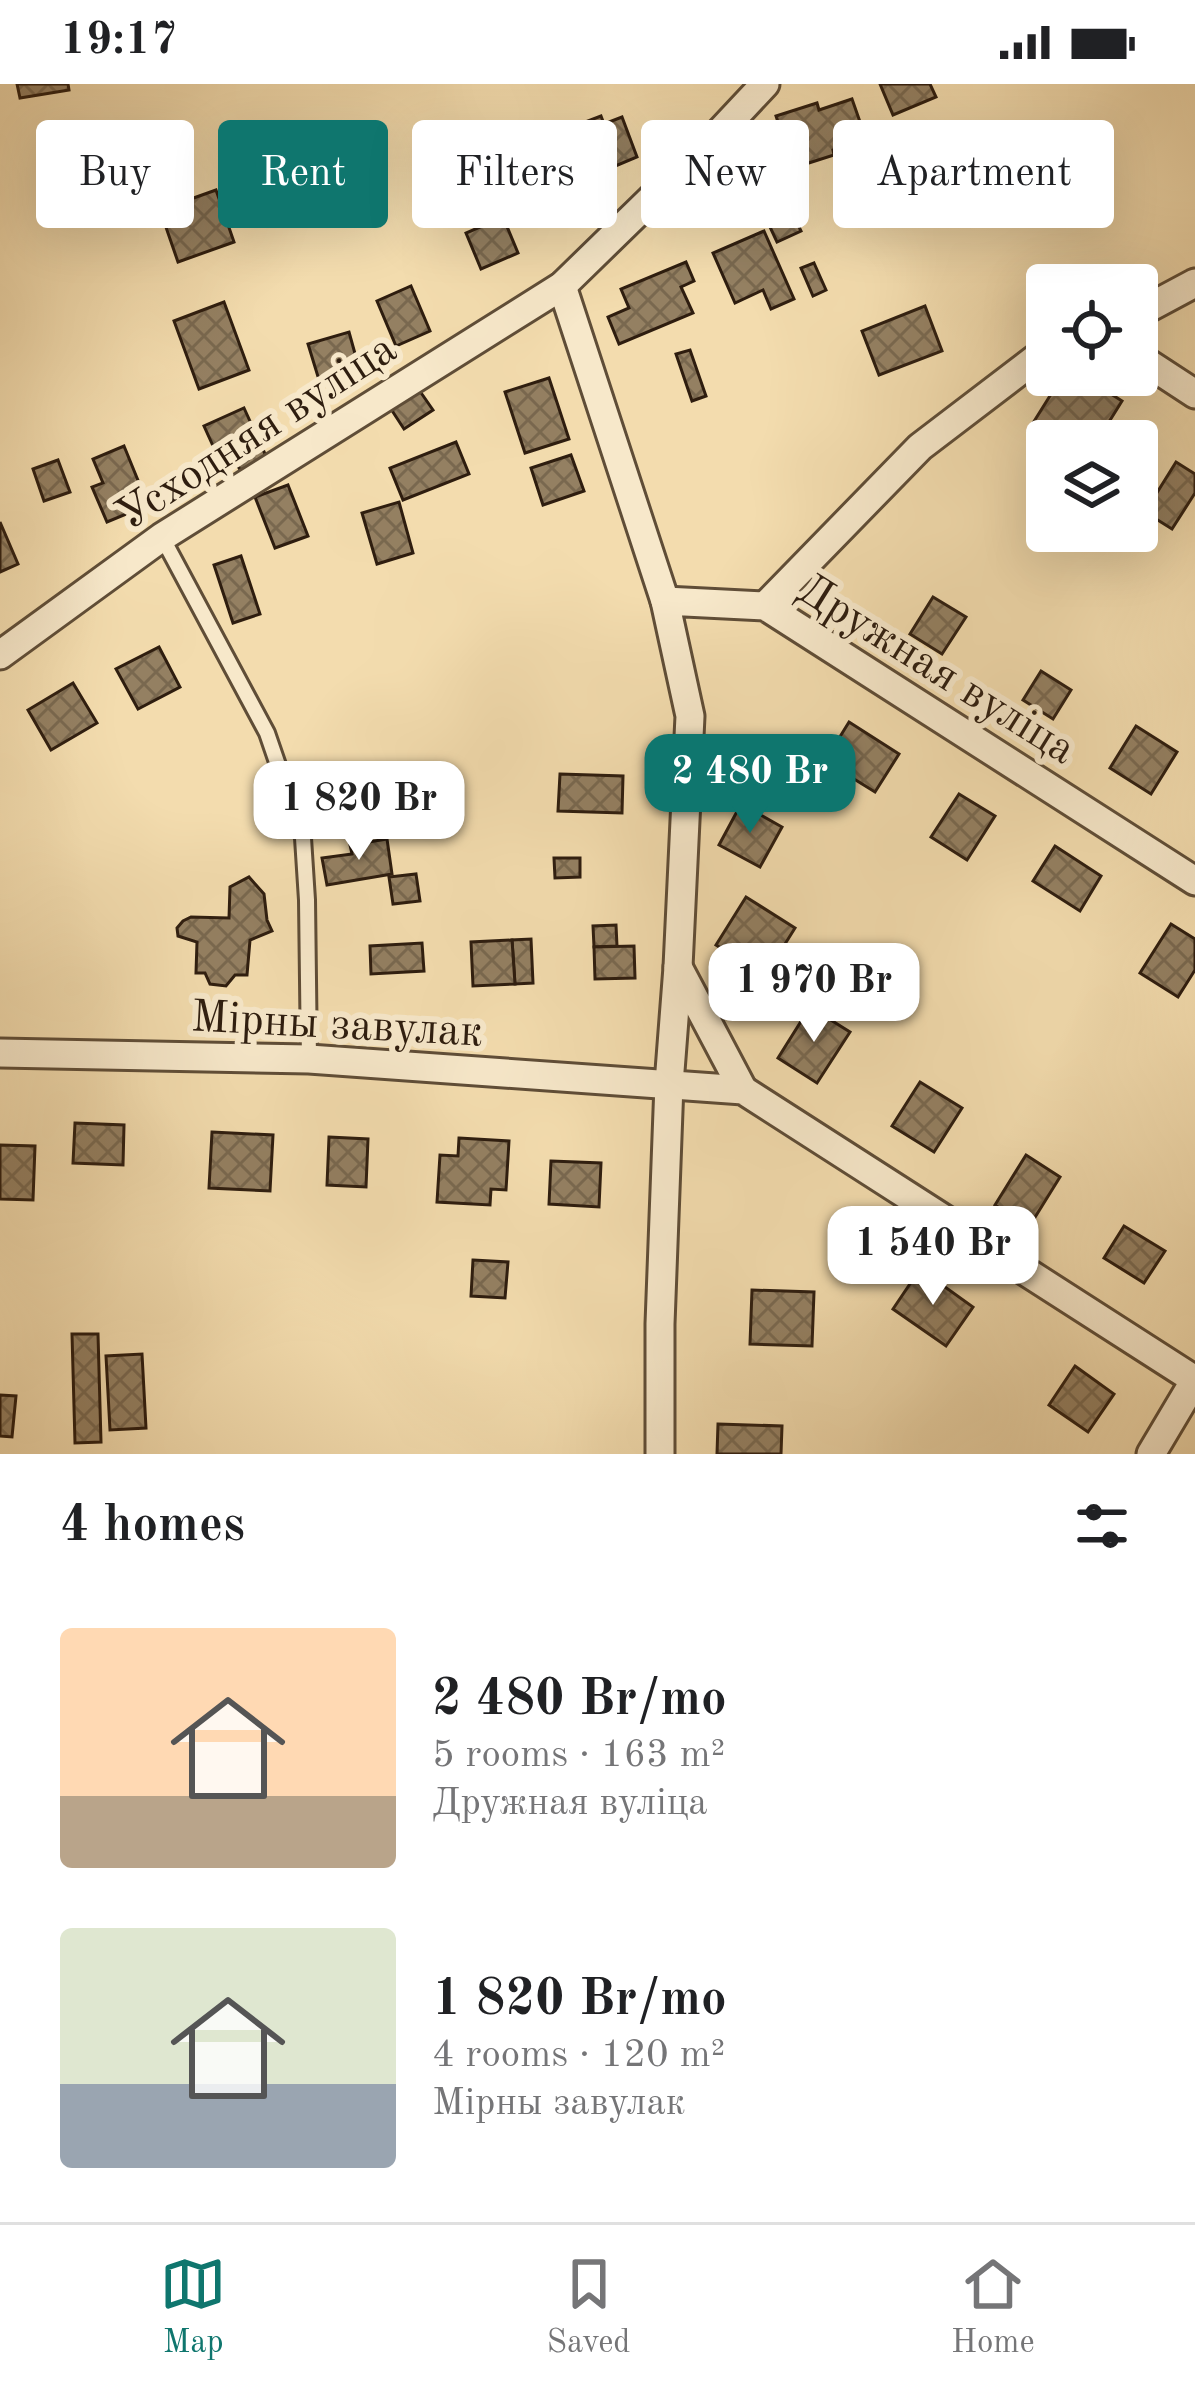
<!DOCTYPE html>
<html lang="en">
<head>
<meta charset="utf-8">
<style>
  :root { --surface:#fff; --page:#f6f6f6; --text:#202124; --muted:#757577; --line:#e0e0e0; --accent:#0f766e }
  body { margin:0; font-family:"Old Standard TT",serif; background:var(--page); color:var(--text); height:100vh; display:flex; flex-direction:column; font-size:45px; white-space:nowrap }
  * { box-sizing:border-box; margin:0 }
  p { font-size:39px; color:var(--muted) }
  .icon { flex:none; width:66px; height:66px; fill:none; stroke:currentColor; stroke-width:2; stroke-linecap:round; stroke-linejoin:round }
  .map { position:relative; height:1370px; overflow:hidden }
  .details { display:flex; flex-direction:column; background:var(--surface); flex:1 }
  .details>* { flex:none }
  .guide { position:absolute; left:36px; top:36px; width:1125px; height:108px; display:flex; gap:24px }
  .buttons { position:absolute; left:1026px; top:180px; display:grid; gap:24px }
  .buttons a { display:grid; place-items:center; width:132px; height:132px; border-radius:12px; background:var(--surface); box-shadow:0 12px 48px #0002; font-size:60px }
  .price { position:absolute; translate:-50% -102px; padding:0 27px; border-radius:24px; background:#fff; color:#222; font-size:39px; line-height:78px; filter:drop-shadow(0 3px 6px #0008) }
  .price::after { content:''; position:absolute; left:50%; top:72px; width:36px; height:27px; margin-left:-18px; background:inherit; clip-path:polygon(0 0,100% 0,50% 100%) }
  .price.on { background:var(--accent); color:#fff }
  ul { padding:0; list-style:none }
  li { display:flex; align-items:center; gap:36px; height:300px; padding:0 60px }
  li span { display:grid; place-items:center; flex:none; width:336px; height:240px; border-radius:12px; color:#555 }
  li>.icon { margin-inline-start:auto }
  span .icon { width:144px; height:144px; fill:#fffc; stroke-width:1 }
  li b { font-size:51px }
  h2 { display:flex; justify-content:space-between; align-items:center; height:144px; padding:0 60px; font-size:51px }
  .chip { padding:0 42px; border-radius:12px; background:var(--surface); box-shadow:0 12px 48px #0002; font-size:42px; line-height:108px }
  .chip.on { background:var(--accent); color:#fff }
  .status { display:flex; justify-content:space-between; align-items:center; height:84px; padding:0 60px; background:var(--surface); direction:ltr }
  .status svg { height:33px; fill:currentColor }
  .dock { display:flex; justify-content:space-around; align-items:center; height:168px; border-top:3px solid var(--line); background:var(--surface); font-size:33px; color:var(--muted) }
  .dock a { display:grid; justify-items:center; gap:6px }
  .dock .on { color:var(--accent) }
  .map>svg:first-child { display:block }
  .building { fill:url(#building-cross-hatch); stroke:#2e1d0f; stroke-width:3 }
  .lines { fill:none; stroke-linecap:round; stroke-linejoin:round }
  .lane-casing { stroke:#5f4d37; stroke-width:20 }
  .street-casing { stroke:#5f4d37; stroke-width:33 }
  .lane { stroke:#f7e8ca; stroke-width:14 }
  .street { stroke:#f7e8ca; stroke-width:27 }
  .labels { text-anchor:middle; stroke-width:12; stroke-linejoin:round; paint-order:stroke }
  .street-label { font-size:45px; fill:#2e1d0f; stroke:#f7e8ca }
</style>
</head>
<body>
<div class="status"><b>19:17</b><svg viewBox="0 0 49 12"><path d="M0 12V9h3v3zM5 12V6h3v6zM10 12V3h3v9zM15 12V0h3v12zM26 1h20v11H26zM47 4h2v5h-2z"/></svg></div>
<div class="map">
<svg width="1195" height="1370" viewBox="0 0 1195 1370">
  <defs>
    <pattern id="building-cross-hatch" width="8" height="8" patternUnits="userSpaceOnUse" patternTransform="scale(3)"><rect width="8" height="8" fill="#948062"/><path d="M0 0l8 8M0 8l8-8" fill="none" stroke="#79684f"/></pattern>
  </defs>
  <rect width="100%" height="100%" fill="#f3dcae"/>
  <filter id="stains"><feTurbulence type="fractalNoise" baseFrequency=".00167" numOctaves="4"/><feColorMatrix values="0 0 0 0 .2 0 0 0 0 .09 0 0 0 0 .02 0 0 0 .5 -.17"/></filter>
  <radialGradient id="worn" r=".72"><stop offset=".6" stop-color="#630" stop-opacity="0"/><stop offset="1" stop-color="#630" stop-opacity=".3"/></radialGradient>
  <g class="building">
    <path d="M17,0H68L69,6L20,14Z"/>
    <path d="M880,0H930L936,13L893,31Z"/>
    <path d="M852,15L866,55L833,66L834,71L793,84L776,32L817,19L819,26Z"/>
    <path d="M601,32L604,40L622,33L637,73L613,83L607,70L591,76L577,41Z"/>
    <path d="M754,46L780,102L756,113L730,57Z"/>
    <path d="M780,102L801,147L777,158L756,113Z"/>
    <path d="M216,106L234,158L178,178L160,126Z"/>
    <path d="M503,133L518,169L481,185L466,149Z"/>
    <path d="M764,147L794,215L771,225L763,206L735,219L713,169Z"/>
    <path d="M686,178L694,197L681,203L693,229L619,260L608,233L629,224L621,205Z"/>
    <path d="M814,179L826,206L813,212L801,184Z"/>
    <path d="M411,202L430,247L396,262L377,217Z"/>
    <path d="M224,218L249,286L199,305L174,237Z"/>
    <path d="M925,222L942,267L879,291L862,247Z"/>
    <path d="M349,248L359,284L319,296L308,260Z"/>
    <path d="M690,266L706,312L692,317L676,270Z"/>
    <path d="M1063,291H1081L1122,317L1097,357L1047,359L1028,347Z"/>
    <path d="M549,294L569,355L525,369L505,308Z"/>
    <path d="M417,303L433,326L404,345L389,322Z"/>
    <path d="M244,324L259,357L219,375L204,342Z"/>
    <path d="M259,357L267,374L240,386L232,369Z"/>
    <path d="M456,358L469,390L403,416L390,384Z"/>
    <path d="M124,362L148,421L107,438L92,403L103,399L93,375Z"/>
    <path d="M571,371L584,407L543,421L531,384Z"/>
    <path d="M58,376L70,408L44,417L33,385Z"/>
    <path d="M1176,378L1195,390V409L1172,445L1145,428Z"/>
    <path d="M288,401L308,452L275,464L255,413Z"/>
    <path d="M399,418L413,469L377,480L362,429Z"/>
    <path d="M0,438L18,480L0,488Z"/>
    <path d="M241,472L260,530L233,539L214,481Z"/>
    <path d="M933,513L966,533L942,570L910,550Z"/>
    <path d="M159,563L180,603L138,625L116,585Z"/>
    <path d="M1041,587L1071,606L1053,635L1023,616Z"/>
    <path d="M73,599L97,639L51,666L28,626Z"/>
    <path d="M849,638L899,670L875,708L825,677Z"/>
    <path d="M1136,642L1177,668L1151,710L1110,684Z"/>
    <path d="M367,680L375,711L327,723L319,691Z"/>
    <path d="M560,690L623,692L622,729L558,727Z"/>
    <path d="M959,710L995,732L967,776L931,753Z"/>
    <path d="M741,720L782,743L760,783L719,761Z"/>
    <path d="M387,755L392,790L327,801L322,774L352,770L350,761Z"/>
    <path d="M1055,762L1101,792L1080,827L1033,797Z"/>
    <path d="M554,774H580V793L555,794Z"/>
    <path d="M416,790L420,817L393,820L389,793Z"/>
    <path d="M249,793L264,810L267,836L272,847L250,856L247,891H235L226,902L210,900L205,889H196L197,858L178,852L177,844L183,837L191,833L229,834L230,803Z"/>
    <path d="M746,813L795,844L765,892L716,861Z"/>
    <path d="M1171,840L1195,855V886L1178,913L1140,889Z"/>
    <path d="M616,841L617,862L594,863L593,842Z"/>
    <path d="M531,855L533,899L515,900L512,856Z"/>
    <path d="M512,856L515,900L473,902L471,858Z"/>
    <path d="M422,859L424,887L371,890L370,862Z"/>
    <path d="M634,862L635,894L595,895L594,863Z"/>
    <path d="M810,923L850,948L817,999L778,974Z"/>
    <path d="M920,998L962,1024L934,1068L892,1042Z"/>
    <path d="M75,1039L124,1041L123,1081L73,1079Z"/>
    <path d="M212,1048L273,1051L270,1107L209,1104Z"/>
    <path d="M329,1053L368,1055L366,1103L327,1101Z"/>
    <path d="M459,1054L509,1057L506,1106L491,1105L490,1121L437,1118L440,1071L458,1072Z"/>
    <path d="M0,1061L35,1062L33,1116L0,1115Z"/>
    <path d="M1026,1071L1060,1093L1029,1143L995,1121Z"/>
    <path d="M551,1077L601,1079L599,1123L549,1120Z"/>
    <path d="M1124,1142L1165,1167L1144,1199L1104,1174Z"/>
    <path d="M473,1176L508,1178L505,1214L471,1212Z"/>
    <path d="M920,1185L973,1223L946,1262L893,1225Z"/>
    <path d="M752,1206L814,1208L812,1262L750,1260Z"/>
    <path d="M72,1250H98L101,1358L75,1359Z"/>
    <path d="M142,1270L146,1344L110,1346L106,1272Z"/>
    <path d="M1075,1282L1114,1310L1088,1348L1049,1321Z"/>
    <path d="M0,1311L16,1312L12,1353L0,1352Z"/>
    <path d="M718,1340L782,1342L781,1370H717Z"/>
  </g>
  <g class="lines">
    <g class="lane-casing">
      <path id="lane" d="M162,453L267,649L303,754L307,816L309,975"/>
    </g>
    <g class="street-casing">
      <g id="street">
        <path d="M562,202L665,517"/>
        <path d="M1137,230L1195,199"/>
        <path d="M1137,272L1195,310"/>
        <path d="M765,522L920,363L1047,266"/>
        <path d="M0,571L162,453L562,202L720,48L765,0"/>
        <path d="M678,883L743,1006"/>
        <path d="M0,969L309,975L743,1006L1195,1296"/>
        <path d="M660,1370V1240L669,1000L678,883L690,632L665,517L765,522L1195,797"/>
        <path d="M1151,1370L1195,1296"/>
      </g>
    </g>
    <use href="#lane" class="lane"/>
    <use href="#street" class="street"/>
  </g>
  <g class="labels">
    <g class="street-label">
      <text transform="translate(255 346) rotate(-33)" y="16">Усходняя вуліца</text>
      <text transform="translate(938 583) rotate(32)" y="16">Дружная вуліца</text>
      <text transform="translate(337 938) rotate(3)" y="16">Мірны завулак</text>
    </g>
  </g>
  <rect width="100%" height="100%" filter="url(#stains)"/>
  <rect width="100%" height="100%" fill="url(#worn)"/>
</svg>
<div class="buttons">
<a><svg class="icon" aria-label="locate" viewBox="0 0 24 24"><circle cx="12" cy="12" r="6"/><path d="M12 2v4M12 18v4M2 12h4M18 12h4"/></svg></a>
<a><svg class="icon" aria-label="layers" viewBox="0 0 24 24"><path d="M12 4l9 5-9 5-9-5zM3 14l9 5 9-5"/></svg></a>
</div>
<b class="price on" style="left:750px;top:752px">2 480 Br</b>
<b class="price" style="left:359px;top:779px">1 820 Br</b>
<b class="price" style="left:814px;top:961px">1 970 Br</b>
<b class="price" style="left:933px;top:1224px">1 540 Br</b>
<div class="guide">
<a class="chip">Buy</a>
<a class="chip on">Rent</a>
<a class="chip">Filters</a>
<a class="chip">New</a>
<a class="chip">Apartment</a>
</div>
</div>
<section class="details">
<h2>4 homes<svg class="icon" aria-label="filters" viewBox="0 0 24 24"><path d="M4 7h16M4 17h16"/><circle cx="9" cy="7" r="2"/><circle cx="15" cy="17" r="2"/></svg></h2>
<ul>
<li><span style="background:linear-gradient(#ffd9b3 70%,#b9a48a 0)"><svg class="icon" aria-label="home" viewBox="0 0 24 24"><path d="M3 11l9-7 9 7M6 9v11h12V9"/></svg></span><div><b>2 480 Br/mo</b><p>5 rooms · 163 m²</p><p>Дружная вуліца</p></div></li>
<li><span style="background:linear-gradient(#dfe7d0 65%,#9aa5b1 0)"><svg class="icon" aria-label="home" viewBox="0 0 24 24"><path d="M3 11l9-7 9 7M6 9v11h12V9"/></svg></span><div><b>1 820 Br/mo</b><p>4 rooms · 120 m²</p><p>Мірны завулак</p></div></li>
</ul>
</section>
<nav class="dock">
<a class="on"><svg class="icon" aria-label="map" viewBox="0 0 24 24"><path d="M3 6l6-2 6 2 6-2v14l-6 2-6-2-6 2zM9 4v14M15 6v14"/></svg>Map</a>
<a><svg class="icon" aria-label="saved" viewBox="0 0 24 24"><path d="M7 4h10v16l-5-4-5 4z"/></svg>Saved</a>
<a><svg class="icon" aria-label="home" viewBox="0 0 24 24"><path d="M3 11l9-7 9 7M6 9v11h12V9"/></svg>Home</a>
</nav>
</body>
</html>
